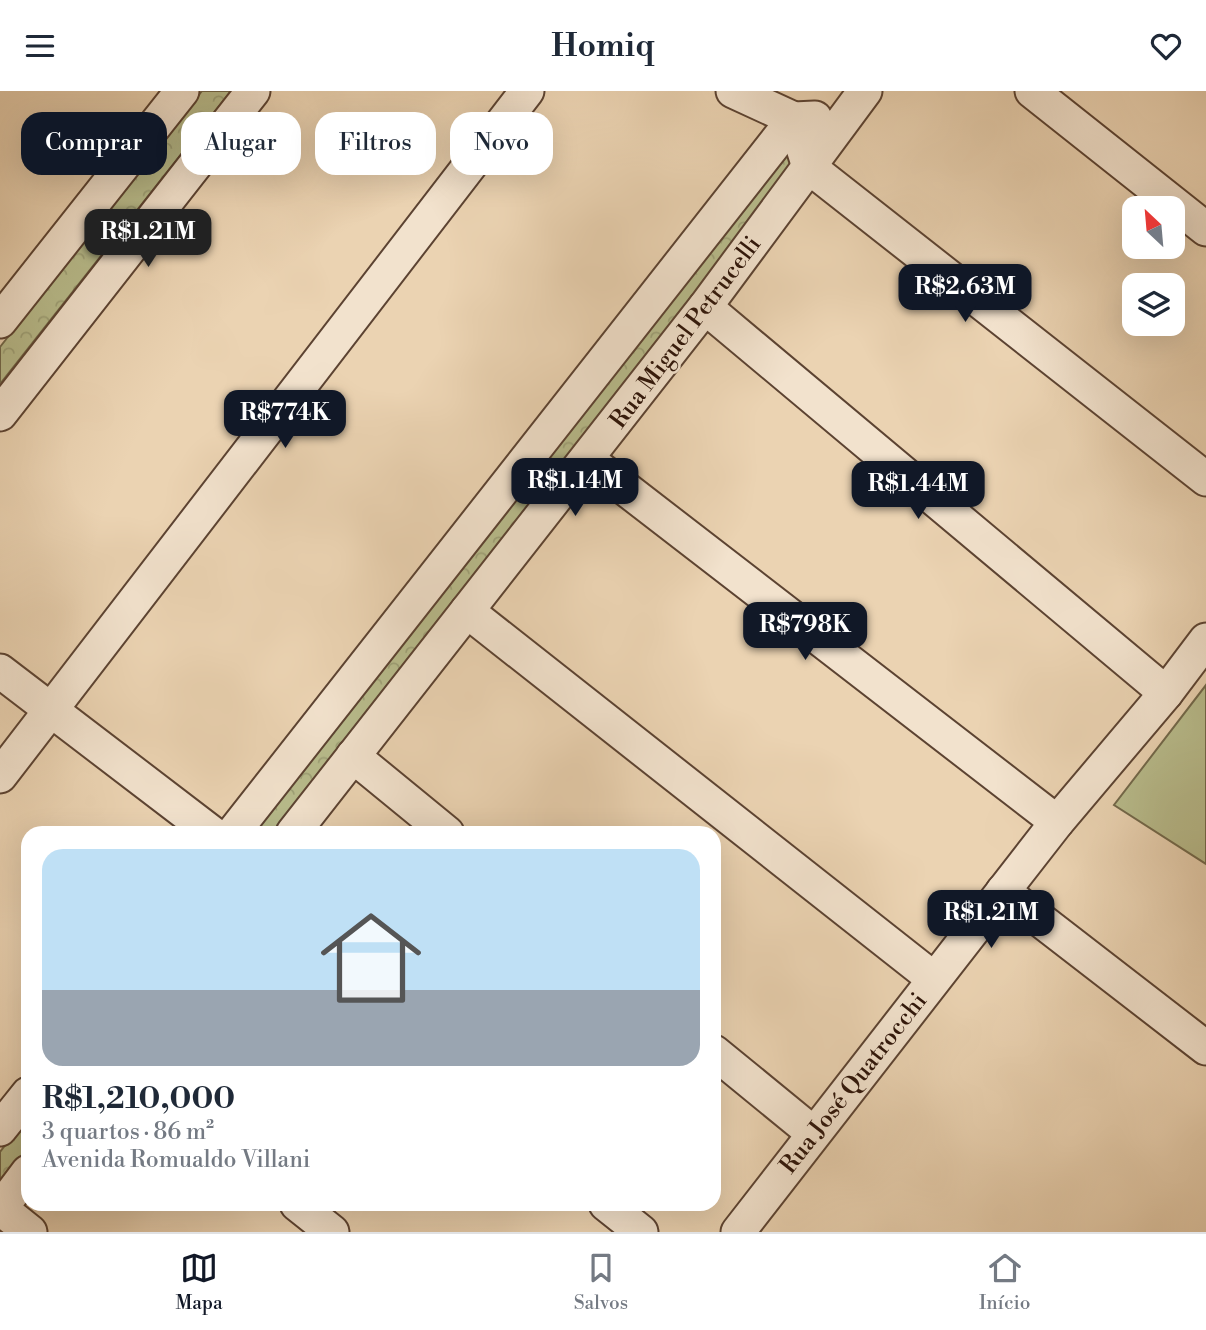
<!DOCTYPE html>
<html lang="pt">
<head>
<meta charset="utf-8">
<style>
  :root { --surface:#fff; --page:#f6f6f7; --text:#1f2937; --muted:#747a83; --line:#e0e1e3; --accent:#111827 }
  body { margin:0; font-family:"Libre Bodoni",serif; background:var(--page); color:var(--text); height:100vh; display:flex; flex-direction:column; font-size:26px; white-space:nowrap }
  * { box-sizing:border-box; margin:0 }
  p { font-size:23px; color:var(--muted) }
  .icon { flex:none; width:38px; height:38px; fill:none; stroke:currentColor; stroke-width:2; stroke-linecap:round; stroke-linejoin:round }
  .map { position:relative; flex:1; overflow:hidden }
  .sheet { position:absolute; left:21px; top:735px; width:700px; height:385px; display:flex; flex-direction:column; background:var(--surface); border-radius:21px; box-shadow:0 7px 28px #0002 }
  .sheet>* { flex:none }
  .top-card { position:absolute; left:21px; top:21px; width:700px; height:63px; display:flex; gap:14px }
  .needle { width:46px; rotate:334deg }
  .controls { position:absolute; left:1122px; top:105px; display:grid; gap:14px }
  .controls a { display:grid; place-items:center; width:63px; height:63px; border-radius:14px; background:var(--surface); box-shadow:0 7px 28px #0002; font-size:35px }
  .price { position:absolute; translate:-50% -60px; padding:0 16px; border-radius:14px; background:var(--accent); color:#fff; font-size:23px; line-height:46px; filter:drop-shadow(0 2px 4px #0008) }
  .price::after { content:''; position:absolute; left:50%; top:42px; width:21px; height:16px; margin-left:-10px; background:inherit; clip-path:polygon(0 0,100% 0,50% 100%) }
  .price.current { background:#222; color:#fff }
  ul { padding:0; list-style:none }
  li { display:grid; align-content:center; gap:14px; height:371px; padding:0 21px }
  li span { display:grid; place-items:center; height:217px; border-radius:21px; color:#555 }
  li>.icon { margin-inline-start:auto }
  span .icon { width:126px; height:126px; fill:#fffc; stroke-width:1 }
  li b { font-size:30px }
  .tag { padding:0 24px; border-radius:21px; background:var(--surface); box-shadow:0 7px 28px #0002; font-size:24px; line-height:63px }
  .tag.current { background:var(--accent); color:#fff }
  header { display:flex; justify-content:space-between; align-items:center; height:91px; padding:0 21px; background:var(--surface); font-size:32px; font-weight:600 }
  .tabs { display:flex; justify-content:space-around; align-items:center; height:98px; border-top:2px solid var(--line); background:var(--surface); font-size:19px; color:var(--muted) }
  .tabs a { display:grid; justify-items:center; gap:4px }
  .tabs .current { color:var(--accent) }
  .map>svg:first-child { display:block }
  .park { fill:url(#park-crowns); stroke:#72684a; stroke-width:2 }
  .pitch { fill:#b8bc8c; stroke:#72684a; stroke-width:2 }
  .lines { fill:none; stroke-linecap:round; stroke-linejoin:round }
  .minor-casing { stroke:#5c4332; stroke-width:37 }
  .minor { stroke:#f2e2cd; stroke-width:33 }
  .labels { text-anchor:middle; stroke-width:5; stroke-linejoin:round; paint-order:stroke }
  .street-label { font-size:24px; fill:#2c1308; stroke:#f2e2cd }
</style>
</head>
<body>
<header><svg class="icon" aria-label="menu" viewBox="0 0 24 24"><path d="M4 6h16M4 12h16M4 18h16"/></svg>Homiq<svg class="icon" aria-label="heart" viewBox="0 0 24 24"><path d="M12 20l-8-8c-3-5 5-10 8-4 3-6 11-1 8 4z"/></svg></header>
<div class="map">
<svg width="1206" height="1141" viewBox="0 0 1206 1141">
  <defs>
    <pattern id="park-crowns" width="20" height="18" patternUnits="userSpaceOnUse" patternTransform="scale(1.75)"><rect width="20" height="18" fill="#b8bc8c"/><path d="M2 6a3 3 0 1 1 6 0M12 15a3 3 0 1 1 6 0" fill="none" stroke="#9ea177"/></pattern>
  </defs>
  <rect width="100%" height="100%" fill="#ebd3b2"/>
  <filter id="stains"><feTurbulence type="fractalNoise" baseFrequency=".00286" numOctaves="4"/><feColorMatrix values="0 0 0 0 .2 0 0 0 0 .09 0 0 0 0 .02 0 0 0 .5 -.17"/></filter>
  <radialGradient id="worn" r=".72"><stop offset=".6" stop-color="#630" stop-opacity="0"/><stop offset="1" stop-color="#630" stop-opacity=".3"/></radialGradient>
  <g class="park">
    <path d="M202,0H231L0,293V256Z"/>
    <path d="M786,64L791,66L796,77L282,742H249Z"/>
    <path d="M28,1025V1066L0,1101V1061Z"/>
  </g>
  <path class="pitch" d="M1206,594V773L1114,714Z"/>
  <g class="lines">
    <g class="minor-casing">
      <g id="minor">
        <path d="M733,0L794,28L815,27"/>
        <path d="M1032,0L1206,138"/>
        <path d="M802,54L809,76L1206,388"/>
        <path d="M705,216L1166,602"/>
        <path d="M0,230L182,0"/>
        <path d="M0,323L253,0"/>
        <path d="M587,368L1057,731"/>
        <path d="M467,520L934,888"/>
        <path d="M0,580L212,742"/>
        <path d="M353,665L447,742"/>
        <path d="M0,685L527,0"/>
        <path d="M233,742L794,28"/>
        <path d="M293,742L705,216L865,0"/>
        <path d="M1003,800L1206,957"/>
        <path d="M714,961L813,1042"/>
        <path d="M0,1038L28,1003"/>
        <path d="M297,1113L332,1141"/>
        <path d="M606,1113L641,1141"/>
        <path d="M0,1117L30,1141"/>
        <path d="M0,1118L28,1081"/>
        <path d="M738,1141L1057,731L1166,602L1206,549"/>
      </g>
    </g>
    <use href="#minor" class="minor"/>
  </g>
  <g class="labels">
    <g class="street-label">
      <text transform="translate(685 241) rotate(-53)" y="8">Rua Miguel Petrucelli</text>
      <text transform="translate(853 992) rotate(-52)" y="8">Rua José Quatrocchi</text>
    </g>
  </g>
  <rect width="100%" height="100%" filter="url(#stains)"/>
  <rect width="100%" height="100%" fill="url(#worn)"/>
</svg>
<div class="controls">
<a><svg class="needle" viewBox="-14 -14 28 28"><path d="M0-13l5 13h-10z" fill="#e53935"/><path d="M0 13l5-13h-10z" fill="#747a83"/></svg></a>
<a><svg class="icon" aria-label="layers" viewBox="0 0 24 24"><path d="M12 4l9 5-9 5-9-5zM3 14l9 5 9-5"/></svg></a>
</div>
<b class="price current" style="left:148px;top:178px">R$1.21M</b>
<b class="price" style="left:965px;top:233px">R$2.63M</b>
<b class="price" style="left:285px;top:359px">R$774K</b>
<b class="price" style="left:575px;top:427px">R$1.14M</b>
<b class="price" style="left:918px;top:430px">R$1.44M</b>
<b class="price" style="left:805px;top:571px">R$798K</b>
<b class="price" style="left:991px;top:859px">R$1.21M</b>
<div class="top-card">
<a class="tag current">Comprar</a>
<a class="tag">Alugar</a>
<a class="tag">Filtros</a>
<a class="tag">Novo</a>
</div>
<section class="sheet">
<ul>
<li><span style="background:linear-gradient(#bfe0f5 65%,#9aa5b1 0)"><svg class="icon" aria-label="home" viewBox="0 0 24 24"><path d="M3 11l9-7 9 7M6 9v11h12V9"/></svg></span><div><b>R$1,210,000</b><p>3 quartos · 86 m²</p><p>Avenida Romualdo Villani</p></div></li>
</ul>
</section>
</div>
<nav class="tabs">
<a class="current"><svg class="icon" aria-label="map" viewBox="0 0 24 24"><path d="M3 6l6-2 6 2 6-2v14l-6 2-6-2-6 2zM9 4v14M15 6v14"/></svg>Mapa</a>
<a><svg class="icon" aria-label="saved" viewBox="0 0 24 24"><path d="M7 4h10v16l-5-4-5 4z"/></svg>Salvos</a>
<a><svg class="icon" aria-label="home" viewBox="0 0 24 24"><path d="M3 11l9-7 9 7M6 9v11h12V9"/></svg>Início</a>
</nav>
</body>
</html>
